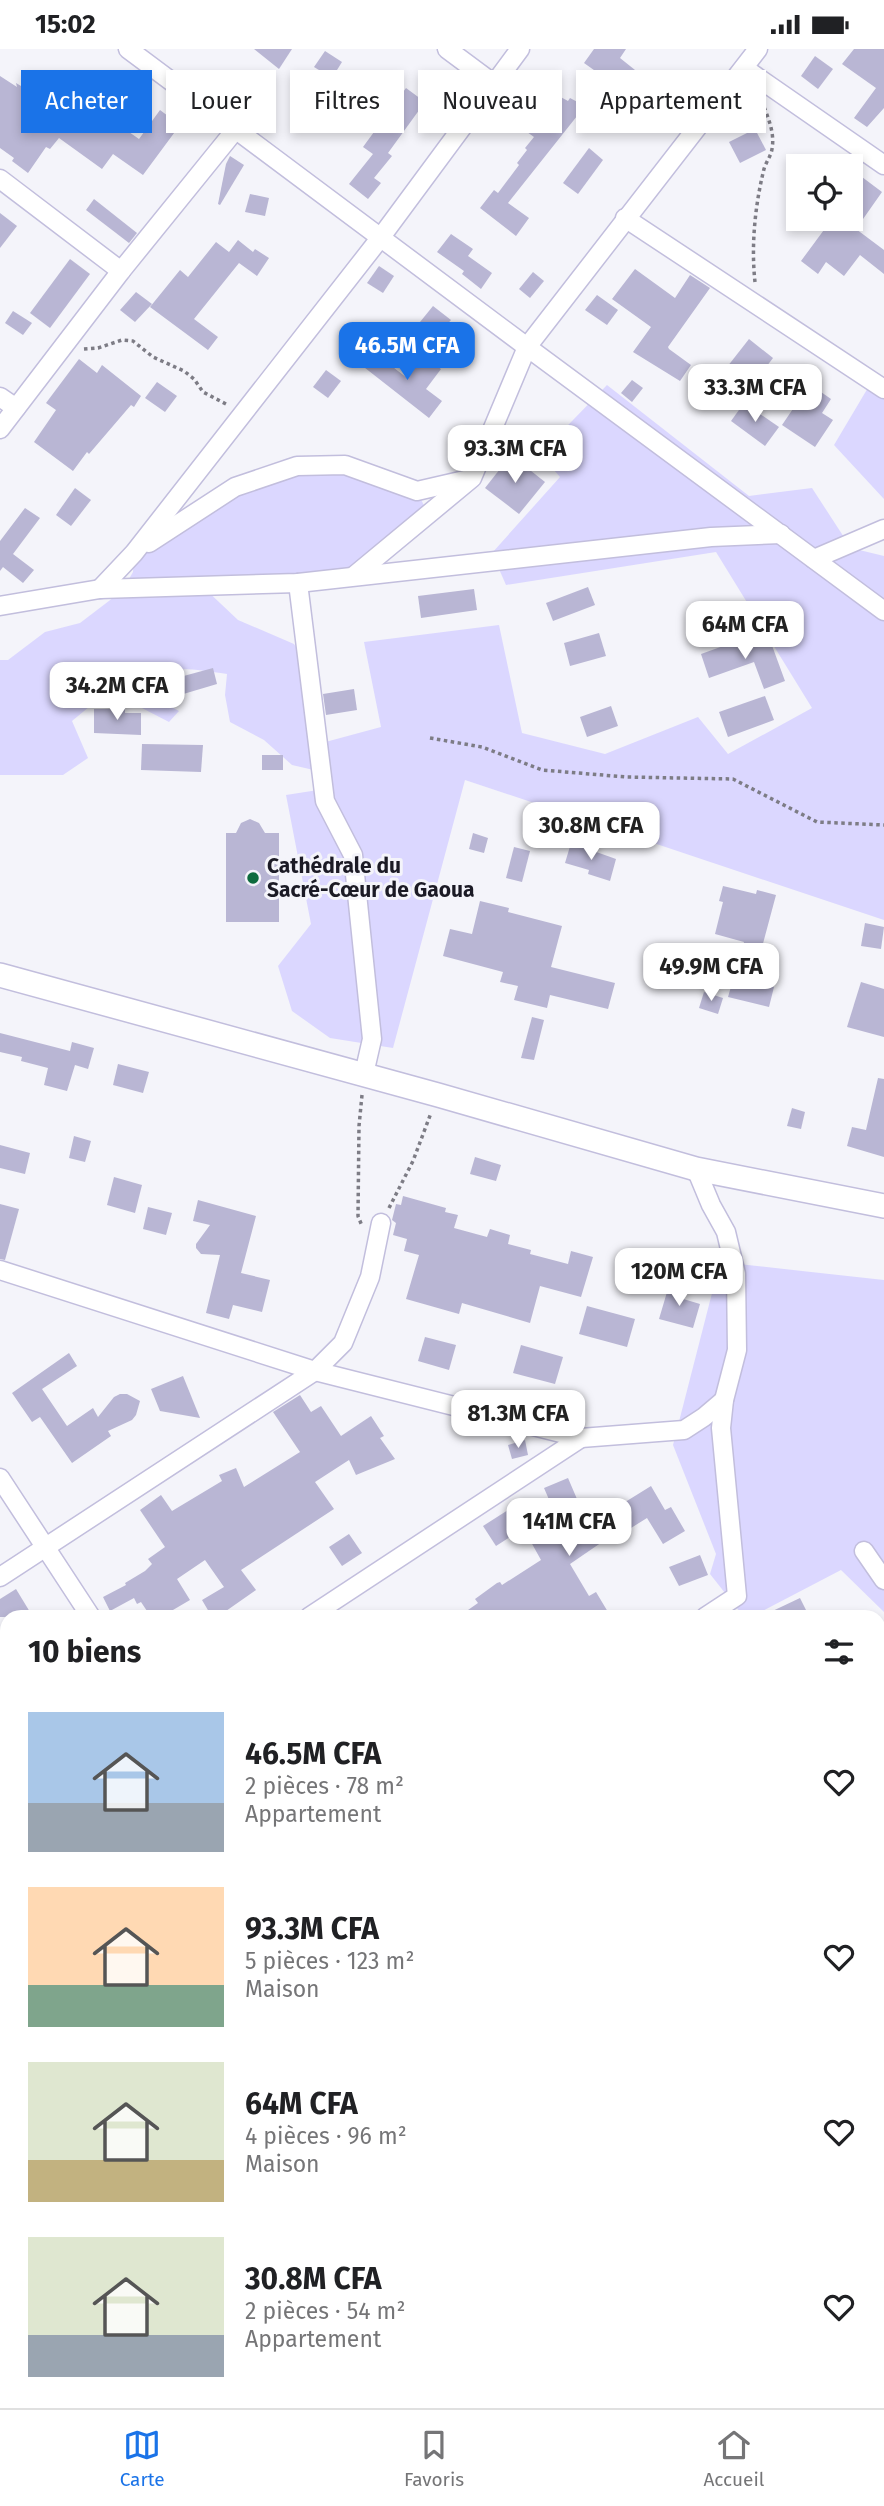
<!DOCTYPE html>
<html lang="fr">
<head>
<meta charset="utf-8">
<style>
  :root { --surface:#fff; --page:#f6f6f6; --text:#202124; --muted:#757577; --line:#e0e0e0; --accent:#1a73e8 }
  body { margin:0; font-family:"Fira Sans",sans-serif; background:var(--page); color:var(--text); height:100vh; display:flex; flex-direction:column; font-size:26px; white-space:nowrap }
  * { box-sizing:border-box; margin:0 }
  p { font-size:23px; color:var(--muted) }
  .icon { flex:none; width:38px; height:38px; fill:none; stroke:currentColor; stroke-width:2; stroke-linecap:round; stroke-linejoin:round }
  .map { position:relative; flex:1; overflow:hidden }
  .panel { position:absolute; left:0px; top:1561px; width:886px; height:798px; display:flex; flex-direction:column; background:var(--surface); border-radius:21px 21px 0 0; box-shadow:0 4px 10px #0003 }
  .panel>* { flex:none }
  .banner { position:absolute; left:21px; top:21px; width:844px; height:63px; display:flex; gap:14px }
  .buttons { position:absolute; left:786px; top:105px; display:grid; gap:14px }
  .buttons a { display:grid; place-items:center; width:77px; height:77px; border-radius:0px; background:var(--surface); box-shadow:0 4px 10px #0003; font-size:35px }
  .price { position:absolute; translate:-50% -60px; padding:0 16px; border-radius:14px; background:#fff; color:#222; font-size:23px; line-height:46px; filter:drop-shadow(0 2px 4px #0008) }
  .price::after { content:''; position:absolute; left:50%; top:42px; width:21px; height:16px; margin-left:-10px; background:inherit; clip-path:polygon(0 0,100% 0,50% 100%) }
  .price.active { background:var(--accent); color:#fff }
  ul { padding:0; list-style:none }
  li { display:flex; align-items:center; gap:21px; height:175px; padding:0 28px }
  li span { display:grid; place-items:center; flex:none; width:196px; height:140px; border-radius:0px; color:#555 }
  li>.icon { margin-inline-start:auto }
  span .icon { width:84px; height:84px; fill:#fffc; stroke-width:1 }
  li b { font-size:30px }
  h2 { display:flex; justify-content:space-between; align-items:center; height:84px; padding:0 28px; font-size:30px }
  .pill { padding:0 24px; border-radius:0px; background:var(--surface); box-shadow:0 4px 10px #0003; font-size:24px; line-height:63px }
  .pill.active { background:var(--accent); color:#fff }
  .status { display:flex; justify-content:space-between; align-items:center; height:49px; padding:0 35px; background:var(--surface); direction:ltr }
  .status svg { height:19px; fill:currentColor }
  .tab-bar { display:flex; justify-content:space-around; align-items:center; height:98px; border-top:2px solid var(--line); background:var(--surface); font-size:19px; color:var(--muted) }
  .tab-bar a { display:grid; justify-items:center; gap:4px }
  .tab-bar .active { color:var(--accent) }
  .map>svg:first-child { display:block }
  .green { fill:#dbd7ff }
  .building { fill:#b9b6d4 }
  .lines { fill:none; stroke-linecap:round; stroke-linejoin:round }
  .minor-casing { stroke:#c2bedd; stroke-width:21 }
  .major-casing { stroke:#c2bedd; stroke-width:26 }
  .path { stroke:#7d7c85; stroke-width:3.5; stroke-dasharray:3.5 3.5; stroke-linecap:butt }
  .minor { stroke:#fff; stroke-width:18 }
  .major { stroke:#fff; stroke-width:23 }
  .poi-dot { fill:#0e6b3e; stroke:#f4f4fa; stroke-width:2.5 }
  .labels { text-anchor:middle; stroke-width:6; stroke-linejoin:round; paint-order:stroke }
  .poi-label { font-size:21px; font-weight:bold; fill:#1b1a25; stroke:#f4f4fa; text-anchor:start }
</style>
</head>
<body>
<div class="status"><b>15:02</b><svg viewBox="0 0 49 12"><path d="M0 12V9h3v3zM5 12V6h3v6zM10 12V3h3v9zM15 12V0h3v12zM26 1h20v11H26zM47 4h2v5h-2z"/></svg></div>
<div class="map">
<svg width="884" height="2359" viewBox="0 0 884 2359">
  <rect width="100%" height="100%" fill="#f4f4fa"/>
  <g class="green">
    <path d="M875,327L884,333V450L834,396Z"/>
    <path d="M607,336L749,447L812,439L851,499L884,507V871L465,731L393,999L330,989L292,962L278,917L311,875L286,746L318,741V722L292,716L264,691L230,673L225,646L227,625C195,620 174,617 142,626L149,646L179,662L169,673L140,658L95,653L72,672L88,709L63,726H0V611H8L45,583L80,574L122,542L133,523L134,504L235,438L345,416L417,442L428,465L355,526L202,537L238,571L294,595L308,615L318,695L381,678L364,593L499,576L522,684L605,705L698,668L728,705L812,659L716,503L506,536L492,504L560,428L540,405Z"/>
    <path d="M720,1213L884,1231V1563L841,1521L751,1568H744L710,1525L716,1505L673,1396Z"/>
  </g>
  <g class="building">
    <path d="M254,0H292L279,20Z"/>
    <path d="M594,0H626L620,9L650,33L622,65L613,58L596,79L580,65L608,31L584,14Z"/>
    <path d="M854,0H884V59L867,78L854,69L876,39L842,15Z"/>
    <path d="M325,2L342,13L332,29L314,18Z"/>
    <path d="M815,7L833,20L818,40L801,27Z"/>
    <path d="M0,27L17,38L16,34L31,43L55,60L69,41L139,90L160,61L180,76L143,126L113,105L102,120L59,89L50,100L46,98L28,124L12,112L14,109L0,99Z"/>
    <path d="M406,39L425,53L388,104L392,107L374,129L381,134L368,150L349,135L373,105L363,98Z"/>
    <path d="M534,39L552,54L557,46L568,52L570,49L585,57L508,154L529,169L516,187L480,159L494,141L498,144L519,116L517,114L527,101L525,99L534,88L496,61L510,42L523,52Z"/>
    <path d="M755,80L766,101L740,114L729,93Z"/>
    <path d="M589,99L603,111L578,145L563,134Z"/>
    <path d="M230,107L244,116L220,156L218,155L226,115Z"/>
    <path d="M850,119L882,143L856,180L884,201V225L860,206L844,227L826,213L818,225L801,212L832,170H850Z"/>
    <path d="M250,145L269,149L265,167L245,163Z"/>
    <path d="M94,150L137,184L129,194L86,161Z"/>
    <path d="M0,164L17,177L0,199Z"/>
    <path d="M451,185L473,200L468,207L492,224L481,240L462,225L464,222L437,203Z"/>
    <path d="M238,191L253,203L255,200L269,209L257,227L239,214L194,270L218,288L208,301L150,258L180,221L188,228L216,193L229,203Z"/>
    <path d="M70,210L90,225L50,279L30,264Z"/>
    <path d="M379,217L394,227L383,244L367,234Z"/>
    <path d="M635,220L675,249L690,226L710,239L668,298L669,300L691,316L680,332L633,303L651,278L612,250Z"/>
    <path d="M533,223L544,232L530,249L519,240Z"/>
    <path d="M136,243L152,255L135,273L120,261Z"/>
    <path d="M597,246L618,261L607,276L585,261Z"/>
    <path d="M433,257L451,271L437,287L420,273Z"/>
    <path d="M13,262L32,274L23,286L5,274Z"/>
    <path d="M749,290L773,309L745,346L720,327Z"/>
    <path d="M371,301L407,329L423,307L441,320L426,340L442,352L429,369L360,315Z"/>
    <path d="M79,310L97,324L102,316L141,347L134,358L131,356L89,405L87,403L73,422L34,393L56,361L46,354Z"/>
    <path d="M326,321L341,332L328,349L313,338Z"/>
    <path d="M798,327L831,350L822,364L833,371L815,398L782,376L801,348L789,339Z"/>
    <path d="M632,331L643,339L632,353L621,344Z"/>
    <path d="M157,333L177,347L165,363L145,349Z"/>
    <path d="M744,354L779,378L765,397L731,372Z"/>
    <path d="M511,406L545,433L519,465L485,439Z"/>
    <path d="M75,439L91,451L71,477L56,466Z"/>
    <path d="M25,459L40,469L13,505L34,521L23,534L3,518L0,522V492Z"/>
    <path d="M588,538L595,556L553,572L546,554Z"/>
    <path d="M474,540L477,561L421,569L418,547Z"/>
    <path d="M599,584L606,607L570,617L564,594Z"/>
    <path d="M740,591L744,601L770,591L785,632L764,640L754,613L709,629L701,605Z"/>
    <path d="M213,619L217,635L180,646L169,645V631Z"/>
    <path d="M354,640L357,661L326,666L323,645Z"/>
    <path d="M765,647L774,671L728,688L719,663Z"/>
    <path d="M611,657L618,677L587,688L580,668Z"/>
    <path d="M94,660H125V664H141V686L94,684Z"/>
    <path d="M142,695L203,696L201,723L141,721Z"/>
    <rect x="262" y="706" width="21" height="15"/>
    <path d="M250,770L259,774L265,784H279V873H226V784H236L241,774Z"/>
    <path d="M473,784L488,789L484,804L469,800Z"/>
    <path d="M571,794L616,810L610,832L588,825L589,821L565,814Z"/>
    <path d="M514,798L530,802L522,833L506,829Z"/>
    <path d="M723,837L756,845L757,841L776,846L753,932L774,938L769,958L728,948L744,893L715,885L723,853L719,852Z"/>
    <path d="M480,852L509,859L508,863L562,877L551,918L615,934L608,960L550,946L547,959L514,951L518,937L500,933L503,923L443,907L450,880L472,885Z"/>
    <path d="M865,874L884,878L881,900L861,897Z"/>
    <path d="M861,933L884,940V988L847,978Z"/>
    <path d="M704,943L723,949L718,965L699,959Z"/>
    <path d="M532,968L544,971L534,1011L521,1009Z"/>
    <path d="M0,984L70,1002L72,993L94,999L88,1020L75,1016L67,1042L44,1036L48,1019L21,1012L22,1008L0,1003Z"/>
    <path d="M118,1015L149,1023L143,1044L113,1036Z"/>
    <path d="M878,1029L884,1030V1108L847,1097L852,1078L866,1081Z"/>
    <path d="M792,1059L805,1063L801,1080L787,1077Z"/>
    <path d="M74,1087L91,1092L85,1113L69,1109Z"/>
    <path d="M0,1096L30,1104L25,1125L0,1119Z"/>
    <path d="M475,1108L501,1116L496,1132L470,1125Z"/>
    <path d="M114,1128L142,1136L135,1164L107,1156Z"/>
    <path d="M403,1147L446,1159L445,1163L458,1166L454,1179L487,1188L490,1180L510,1186L508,1195L531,1201L530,1205L568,1215L571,1202L593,1208L581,1248L540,1237L530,1274L462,1254L459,1265L406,1250L419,1206L404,1202L407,1190L393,1186L396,1174L392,1171L396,1155L401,1156Z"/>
    <path d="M198,1151L256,1167L241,1224L270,1231L262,1263L233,1256L229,1270L206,1264L220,1206L201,1205L196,1199V1195L210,1176L193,1172Z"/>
    <path d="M0,1155L19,1160L5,1211L0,1210Z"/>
    <path d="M148,1158L172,1164L166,1186L143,1180Z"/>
    <path d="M670,1233L684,1237L680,1249L700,1255L693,1279L659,1270Z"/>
    <path d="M587,1257L635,1270L627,1298L579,1285Z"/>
    <path d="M425,1288L456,1296L449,1321L418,1312Z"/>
    <path d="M521,1296L563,1308L555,1335L513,1324Z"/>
    <path d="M69,1304L77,1317L42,1340L67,1377L93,1359L98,1368L114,1348L120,1345H127L140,1352L136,1366L132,1371L108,1382L111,1387L72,1414L40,1368L32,1373L12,1344Z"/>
    <path d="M183,1327L200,1369L160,1362L151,1340Z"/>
    <path d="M561,1342L582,1348L577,1366L556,1360Z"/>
    <path d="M300,1346L311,1363L321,1357L341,1387L371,1367L384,1387L380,1389L395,1410L356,1426L349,1411L315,1433L334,1460L241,1521L256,1541L226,1562L230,1568H212L202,1551L224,1538L205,1511L177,1530L190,1551L161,1568H151L141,1553L137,1555L134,1549L110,1562L103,1548L126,1536L125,1534L145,1522L152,1515L148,1510L165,1498L140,1461L161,1446L172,1462L222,1432L219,1426L236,1419L244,1438L300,1403L273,1363Z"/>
    <path d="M525,1391L528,1406L512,1410L508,1396Z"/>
    <path d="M568,1429L586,1471L590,1469L593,1473L651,1437L665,1461L671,1458L685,1482L663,1495L647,1469L631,1479L627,1471L602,1486L605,1491L570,1515L589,1547L596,1543L611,1568H458L478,1554L475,1550L497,1534L500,1533L502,1536L541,1511L526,1484L557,1469L544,1439Z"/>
    <path d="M511,1459L524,1479L496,1497L483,1477Z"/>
    <path d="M349,1485L362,1504L342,1517L329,1498Z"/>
    <path d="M700,1506L708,1526L679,1537L669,1518Z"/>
    <path d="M16,1540L33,1568H0V1550Z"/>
    <path d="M800,1549L807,1563L795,1568H760Z"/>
  </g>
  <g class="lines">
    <g class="minor-casing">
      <g id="minor">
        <path d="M128,0L527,298L884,562"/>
        <path d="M447,0L494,35"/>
        <path d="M744,19L884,116"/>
        <path d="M0,130L121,222"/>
        <path d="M625,169L884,340"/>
        <path d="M0,348L16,359"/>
        <path d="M0,380L121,222L236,80"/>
        <path d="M149,494L235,438L297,417L345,416L417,442L469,430"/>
        <path d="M814,510L884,480"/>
        <path d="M355,526L472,429L527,298L758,0"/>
        <path d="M298,534L325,752L353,806L372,990L364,1025"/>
        <path d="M100,540L134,504L381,188L520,0"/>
        <path d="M0,557L100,540L298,534L711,488L781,485"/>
        <path d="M696,1120L711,1156L726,1183L736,1225L737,1301L724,1351L721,1379L737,1547L705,1568"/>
        <path d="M0,1221L315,1322L581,1389L684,1381L704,1368L724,1351"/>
        <path d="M0,1429L91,1568"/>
        <path d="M864,1502L884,1531"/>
        <path d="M0,1528L315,1322L343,1294L370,1228L381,1174"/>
        <path d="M309,1568L581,1389"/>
        <path d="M0,1771L7,1766"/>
        <path d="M878,1968L884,1964"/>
        <path d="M0,2044L7,2039"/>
        <path d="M878,2098L884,2106"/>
        <path d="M0,2261L7,2272"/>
        <path d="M58,2352L63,2359"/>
        <path d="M614,2352L619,2359"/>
        <path d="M802,2352L807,2359"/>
        <path d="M319,2359L329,2352"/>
      </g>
    </g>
    <g class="major-casing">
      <path id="major" d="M0,926L438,1046L696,1120L884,1157"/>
    </g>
    <g class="path">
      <path d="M755,233C751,197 755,156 764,120C766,113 771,107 772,100C775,84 768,68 762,53"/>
      <path d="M84,300L98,299L122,291L133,292L153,308L184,322L194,330L203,343L228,356"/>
      <path d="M430,689L482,698L542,721L626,728L733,730L817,773L884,776"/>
      <path d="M362,1046L359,1077L358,1167L362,1177"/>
      <path d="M389,1159L413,1112L431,1064"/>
      <path d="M878,1739L884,1736"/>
      <path d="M878,2318L884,2317"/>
    </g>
    <use href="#minor" class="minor"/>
    <use href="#major" class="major"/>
  </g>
  <circle class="poi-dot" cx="253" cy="829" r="7"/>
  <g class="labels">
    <g class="poi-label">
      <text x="267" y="824">Cathédrale du<tspan x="267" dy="24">Sacré-Cœur de Gaoua</tspan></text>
    </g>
  </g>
</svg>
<div class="buttons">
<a><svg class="icon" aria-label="locate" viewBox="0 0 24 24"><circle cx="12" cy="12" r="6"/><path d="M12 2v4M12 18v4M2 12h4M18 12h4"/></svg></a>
</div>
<b class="price active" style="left:407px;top:333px">46.5M CFA</b>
<b class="price" style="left:755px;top:375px">33.3M CFA</b>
<b class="price" style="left:515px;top:436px">93.3M CFA</b>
<b class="price" style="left:745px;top:612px">64M CFA</b>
<b class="price" style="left:117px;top:673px">34.2M CFA</b>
<b class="price" style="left:591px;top:813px">30.8M CFA</b>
<b class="price" style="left:711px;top:954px">49.9M CFA</b>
<b class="price" style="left:679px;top:1259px">120M CFA</b>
<b class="price" style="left:518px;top:1401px">81.3M CFA</b>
<b class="price" style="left:569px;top:1509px">141M CFA</b>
<div class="banner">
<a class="pill active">Acheter</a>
<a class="pill">Louer</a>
<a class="pill">Filtres</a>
<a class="pill">Nouveau</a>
<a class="pill">Appartement</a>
</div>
<section class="panel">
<h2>10 biens<svg class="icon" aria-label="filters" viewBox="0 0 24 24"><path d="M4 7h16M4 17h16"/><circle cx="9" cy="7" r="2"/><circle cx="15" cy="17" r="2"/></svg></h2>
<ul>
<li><span style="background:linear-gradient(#a9c7e8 65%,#9aa5b1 0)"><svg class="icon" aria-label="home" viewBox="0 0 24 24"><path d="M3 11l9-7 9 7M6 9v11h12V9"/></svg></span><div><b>46.5M CFA</b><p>2 pièces · 78 m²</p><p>Appartement</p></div><svg class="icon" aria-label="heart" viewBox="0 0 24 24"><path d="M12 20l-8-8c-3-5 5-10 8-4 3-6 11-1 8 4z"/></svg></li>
<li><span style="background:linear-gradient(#ffd9b3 70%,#7fa58c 0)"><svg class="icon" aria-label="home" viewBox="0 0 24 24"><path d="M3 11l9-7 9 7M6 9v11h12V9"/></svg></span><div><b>93.3M CFA</b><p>5 pièces · 123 m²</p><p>Maison</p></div><svg class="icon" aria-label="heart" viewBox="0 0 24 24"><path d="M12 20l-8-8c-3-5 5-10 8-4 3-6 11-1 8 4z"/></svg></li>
<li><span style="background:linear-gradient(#dfe7d0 70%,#c2b280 0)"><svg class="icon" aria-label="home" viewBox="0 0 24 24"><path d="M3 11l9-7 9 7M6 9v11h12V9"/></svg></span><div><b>64M CFA</b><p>4 pièces · 96 m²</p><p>Maison</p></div><svg class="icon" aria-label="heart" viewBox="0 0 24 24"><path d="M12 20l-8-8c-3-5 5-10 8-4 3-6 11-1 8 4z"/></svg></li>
<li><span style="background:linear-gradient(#dfe7d0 70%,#9aa5b1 0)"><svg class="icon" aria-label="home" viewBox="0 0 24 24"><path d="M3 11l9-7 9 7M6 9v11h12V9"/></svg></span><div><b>30.8M CFA</b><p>2 pièces · 54 m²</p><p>Appartement</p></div><svg class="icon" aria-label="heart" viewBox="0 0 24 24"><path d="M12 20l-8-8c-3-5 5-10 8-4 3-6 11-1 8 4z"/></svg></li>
</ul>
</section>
</div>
<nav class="tab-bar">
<a class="active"><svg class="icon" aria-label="map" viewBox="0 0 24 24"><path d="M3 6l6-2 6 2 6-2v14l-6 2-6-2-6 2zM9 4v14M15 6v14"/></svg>Carte</a>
<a><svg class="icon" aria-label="saved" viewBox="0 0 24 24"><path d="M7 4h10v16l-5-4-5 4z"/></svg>Favoris</a>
<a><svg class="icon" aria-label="home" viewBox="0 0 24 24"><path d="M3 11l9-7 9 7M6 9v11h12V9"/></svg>Accueil</a>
</nav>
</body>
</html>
